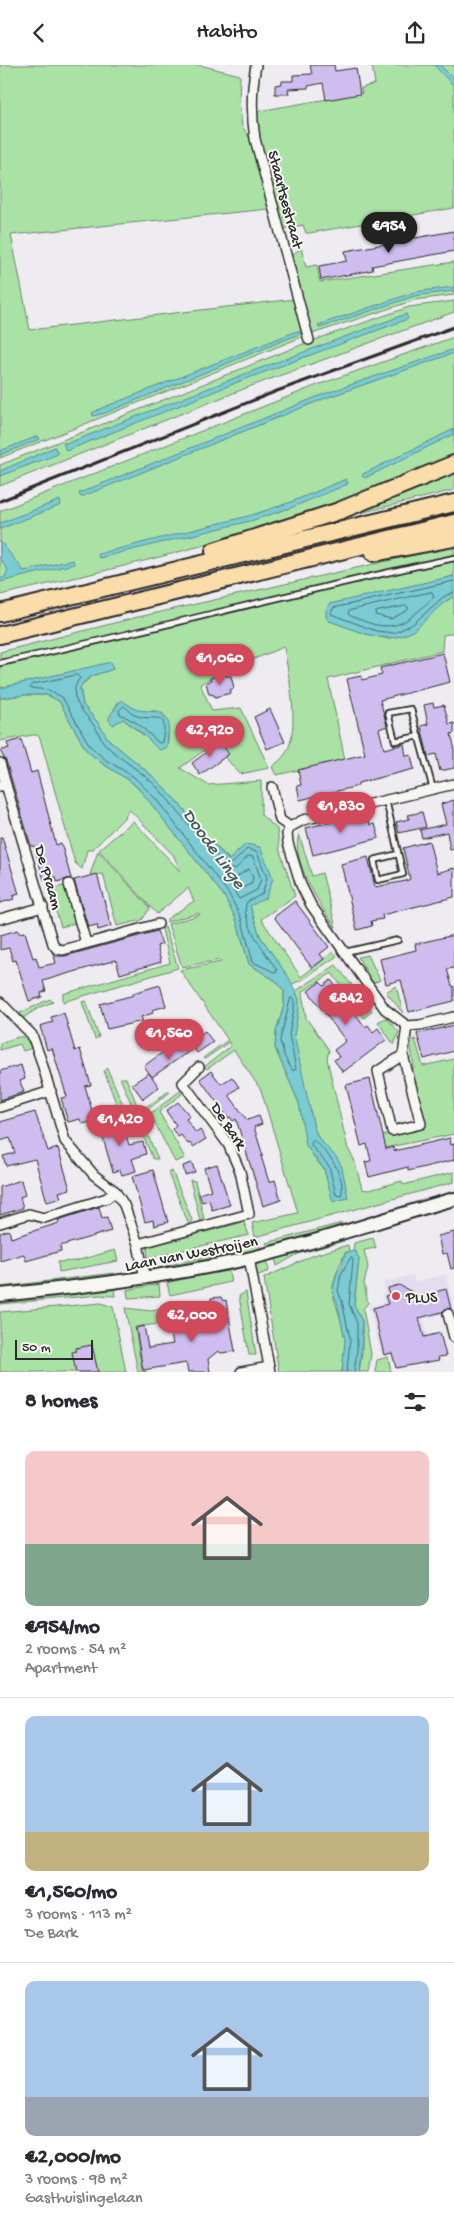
<!DOCTYPE html>
<html lang="en">
<head>
<meta charset="utf-8">
<style>
  :root { --surface:#fff; --page:#f7f7f7; --text:#2b2b33; --muted:#7c7c81; --line:#e1e1e2; --accent:#d1495b }
  body { margin:0; font-family:"Gochi Hand",sans-serif; background:var(--page); color:var(--text); height:100vh; display:flex; flex-direction:column; font-size:19px; white-space:nowrap }
  * { box-sizing:border-box; margin:0 }
  p { font-size:16px; color:var(--muted) }
  .icon { flex:none; width:28px; height:28px; fill:none; stroke:currentColor; stroke-width:2; stroke-linecap:round; stroke-linejoin:round }
  .map { position:relative; height:1307px; overflow:hidden }
  .details { display:flex; flex-direction:column; background:var(--surface); flex:1 }
  .details>* { flex:none }
  .scale { position:absolute; left:15px; bottom:12px; width:78px; box-sizing:border-box; padding-left:5px; border:2px solid #2b2b2b; border-top:0; font-size:14px; line-height:18px; white-space:nowrap; color:#2b2b2b; -webkit-text-stroke:4px #f6f6f2; paint-order:stroke }
  .price { position:absolute; translate:-50% -42px; padding:0 11px; border-radius:18px; background:var(--accent); color:#fff; font-size:16px; line-height:32px; filter:drop-shadow(0 1px 2px #0008) }
  .price::after { content:''; position:absolute; left:50%; top:30px; width:15px; height:11px; margin-left:-8px; background:inherit; clip-path:polygon(0 0,100% 0,50% 100%) }
  .price.selected { background:#222; color:#fff }
  ul { padding:0; list-style:none }
  li { display:grid; align-content:center; gap:10px; height:265px; padding:0 25px }
  li+li { border-top:1px solid var(--line) }
  li span { display:grid; place-items:center; height:155px; border-radius:10px; color:#555 }
  li>.icon { margin-inline-start:auto }
  span .icon { width:90px; height:90px; fill:#fffc; stroke-width:1 }
  li b { font-size:21px }
  h2 { display:flex; justify-content:space-between; align-items:center; height:60px; padding:0 25px; font-size:21px }
  header { display:flex; justify-content:space-between; align-items:center; height:65px; padding:0 25px; background:var(--surface); font-size:22px; font-weight:600 }
  .map>svg:first-child { display:block }
  .built { fill:#e4ddf0 }
  .green { fill:#aae2a6; stroke:#6a8668; fill-rule:evenodd }
  .water { fill:#7acbd3; stroke:#5a8b90 }
  .lines { fill:none; stroke-linecap:round; stroke-linejoin:round }
  .shore { stroke:#4b6b6e; stroke-width:1 }
  .building { fill:#cebdee; stroke:#2b2b2b }
  .lane-casing { stroke:#2b2b2b; stroke-width:8 }
  .street-casing { stroke:#2b2b2b; stroke-width:12 }
  .secondary-casing { stroke:#2b2b2b; stroke-width:16 }
  .highway-casing { stroke:#2b2b2b; stroke-width:20 }
  .lane { stroke:#f6f6f2; stroke-width:4.5 }
  .street { stroke:#f6f6f2; stroke-width:9 }
  .secondary { stroke:#f6f6f2; stroke-width:12 }
  .highway { stroke:#fbddab; stroke-width:16 }
  .rail { stroke:#2b2b2b; stroke-width:3 }
  .poi-dot { fill:#d1495b; stroke:#f6f6f2; stroke-width:2 }
  .labels { text-anchor:middle; stroke-width:4; stroke-linejoin:round; paint-order:stroke }
  .street-label { font-size:16px; fill:#2b2b2b; stroke:#f6f6f2 }
  .poi-label { font-size:16px; fill:#2b2b2b; stroke:#f6f6f2; text-anchor:start }
  .water-label { font-size:18px; font-style:italic; fill:#435b5d; stroke:#f6f6f2 }
</style>
</head>
<body>
<header><svg class="icon" aria-label="back" viewBox="0 0 24 24"><path d="M15 5l-7 7 7 7"/></svg>Habito<svg class="icon" aria-label="share" viewBox="0 0 24 24"><path d="M12 15V3M7 8l5-5 5 5M5 13v7h14v-7"/></svg></header>
<div class="map">
<svg width="454" height="1307" viewBox="0 0 454 1307">
  <rect width="100%" height="100%" fill="#eeebf1"/>
  <filter id="ink" filterUnits="userSpaceOnUse"><feTurbulence type="fractalNoise" baseFrequency=".02" numOctaves="2"/><feDisplacementMap in="SourceGraphic" scale="10" xChannelSelector="R" yChannelSelector="G"/><feConvolveMatrix kernelMatrix="1 2 1 2 8 2 1 2 1" color-interpolation-filters="sRGB"/></filter>
  <g filter="url(#ink)">
    <path class="built" d="M446,1209L454,1246L423,1254L429,1276L381,1289L369,1241L384,1237L382,1229L385,1227L383,1218L413,1210L415,1217Z"/>
    <g class="green">
      <path d="M0,0H199L240,10L239,35L242,61L251,75L269,144L11,170L30,265L295,234L304,270L302,272L0,393Z"/>
      <path d="M372,0H454V143L309,168H306L303,160L283,164L253,47L362,28L361,23L375,19Z"/>
      <path d="M301,183L306,202L317,200L320,217L454,197V230L415,235L315,268L310,265L292,195V190Z"/>
      <path d="M454,236V247L246,323L0,421V400L306,278L409,242Z"/>
      <path d="M454,272V391C311,458 154,495 0,530V446L320,319Z"/>
      <path d="M454,402V425L303,462Z"/>
      <path d="M454,481V511L328,540L375,571L389,574L454,531V568L443,570L442,586L328,614L345,695L276,710L272,702C277,698 283,693 286,688C301,662 288,610 284,582L234,602L200,619L212,646L241,643L269,703L240,709L213,679L180,703L208,720L261,716V750L277,764L280,786L295,831L261,854L301,912L333,887L337,891L302,915L292,919L260,871L250,841L238,785L230,795L190,756L184,744L156,714L108,674L99,659L83,640L80,621L94,610L113,604L111,598L0,623V587L134,553ZM118,637C130,638 131,644 139,646C144,647 150,646 155,646C173,648 167,667 168,679L143,670L123,654L109,655Z"/>
      <path d="M26,630H47L59,636L86,685L103,699L130,716L152,737L224,831L236,854L249,899L276,916L284,926V940L276,967L275,983L299,1038L313,1092L324,1104L329,1122L319,1074L314,1063C308,1033 297,1002 294,972C292,956 303,943 296,926L336,900L372,946L364,953L332,908L302,927L306,953L329,985L327,994L348,1084L354,1094L362,1124L369,1125L402,1116L403,1120L454,1107V1117L255,1172L252,1158L298,1148L261,1025L234,985L207,1004L204,1002L231,981L229,977L205,994L203,993L228,975L180,905L221,897L219,895L182,902L168,859L200,850L199,848L167,857V854L194,836L188,823L157,849L99,785L133,756L180,806L174,791L129,744L125,752L93,784L87,785L82,804L75,798L40,673L37,670H33L0,676V633Z"/>
      <path d="M299,769L312,811L322,808L336,863C321,842 290,795 299,769Z"/>
      <path d="M98,786L150,843L142,855L117,861L103,809L90,810Z"/>
      <path d="M64,821L75,858L61,862L49,824Z"/>
      <path d="M165,862L178,903L63,937V929L170,898L162,864Z"/>
      <path d="M368,890L380,915L373,918L358,892Z"/>
      <path d="M396,921L403,948L386,927Z"/>
      <path d="M50,934L53,937L40,942L23,953L20,948Z"/>
      <path d="M86,936L99,972L95,974L82,937Z"/>
      <path d="M386,953L399,967L394,980L378,957Z"/>
      <path d="M18,972H24L32,983L23,986L20,979L0,985V978Z"/>
      <path d="M415,974L423,1001L454,994V1069L384,1083L382,1071L424,1061L411,1004L414,1003L410,976Z"/>
      <path d="M107,1003L127,1049L99,1057V1053L119,1046L104,1006Z"/>
      <path d="M120,1013H126L137,1040L143,1044L169,1026L170,1027L146,1046L141,1047L132,1040Z"/>
      <path d="M180,1026L182,1029L159,1047L185,1093L175,1097L150,1049Z"/>
      <path d="M136,1054H141L158,1094H153Z"/>
      <path d="M172,1106L192,1155L189,1160L168,1108Z"/>
      <path d="M190,1115L195,1116L205,1158L201,1159Z"/>
      <path d="M244,1157L249,1170L148,1193L147,1182Z"/>
      <path d="M342,1158L341,1164L269,1183L266,1178Z"/>
      <path d="M342,1171L344,1176L298,1189L277,1201L275,1190Z"/>
      <path d="M373,1173L376,1183L364,1185L368,1202L364,1218L368,1238L363,1244L371,1289L368,1307H359L362,1287V1256L354,1240L359,1194L353,1186L354,1178Z"/>
      <path d="M258,1178L262,1186L235,1191L233,1184Z"/>
      <path d="M348,1180L349,1186L345,1188C341,1197 331,1218 333,1228C336,1243 344,1260 345,1276C345,1286 343,1297 342,1307H279L264,1213L314,1190Z"/>
      <path d="M115,1185L118,1196L59,1207L58,1197L76,1196Z"/>
      <path d="M226,1187L227,1194L165,1207V1201Z"/>
      <path d="M266,1194L269,1206L258,1210L253,1197Z"/>
      <path d="M228,1203L231,1217L170,1230L167,1218Z"/>
      <path d="M114,1208L115,1215L0,1228V1222Z"/>
      <path d="M159,1219L160,1231L128,1233L127,1225Z"/>
      <path d="M114,1224L115,1231L99,1230L0,1239V1235Z"/>
      <path d="M246,1227L256,1290H249L239,1231Z"/>
      <path d="M101,1238L113,1242L126,1307H0V1247Z"/>
      <path d="M125,1243L151,1246L170,1243L169,1254L158,1259L135,1262L142,1305L147,1307H138Z"/>
      <path d="M388,1292L391,1307H375L377,1295Z"/>
    </g>
    <g class="water">
      <path d="M434,0H440L454,14V21Z"/>
      <path d="M454,222V226L415,231L326,261L319,263L318,260L415,227Z"/>
      <path d="M406,249L408,254L243,315L66,386L63,378L71,377L242,310Z"/>
      <path d="M297,266L302,268L105,348L93,351L92,348L102,343Z"/>
      <path d="M454,284V288L326,333L81,432L79,428L324,329Z"/>
      <path d="M454,364V369L365,413L362,411L363,409Z"/>
      <path d="M38,371L40,374L0,390V386Z"/>
      <path d="M55,382L58,389L0,411V406Z"/>
      <path d="M346,414L348,419L293,442L254,455L99,493L98,489L252,450L291,437Z"/>
      <path d="M60,435L61,440L0,464V458Z"/>
      <path d="M0,476L24,506L73,495L74,499L0,517V514L5,512L8,505L0,494Z"/>
      <path d="M454,511V531C440,539 430,551 418,562C391,585 357,565 329,556L326,552V545L329,539Z"/>
      <path d="M111,597L113,604C102,609 84,610 80,624L83,640L99,659L108,674L156,714L184,744L190,756L229,795L246,779L260,782L273,813L266,833L250,841L260,871L289,913L299,934V943L294,970L314,1063L319,1074L337,1093L342,1102L348,1133L333,1137L324,1104L306,1081L299,1038L275,983L276,967L284,940V926L276,916L249,899L236,854L224,831L140,725L130,716L103,699L86,685L59,636L47,630H26L0,633V623Z"/>
      <path d="M121,635L137,645L159,647L167,654L169,659L167,683L159,685L143,669L123,654L113,660L109,655V652Z"/>
      <path d="M353,1186L356,1187L359,1194L354,1240L362,1256V1274L359,1307H342L345,1275L337,1237L332,1227L337,1207L342,1200L345,1188Z"/>
    </g>
    <g class="lines">
      <g class="shore">
        <path d="M454,516L333,543L331,549L376,566L394,568L413,559L443,532L454,527"/>
        <path d="M432,527L434,532C412,551 401,568 369,558C362,555 353,553 348,549L349,546Z"/>
        <path d="M406,541L408,542V545L391,554L375,550L376,547Z"/>
        <path d="M77,610L80,613C65,633 84,646 95,662C99,667 100,674 105,679C120,695 142,706 158,723C181,748 199,778 227,799L233,798L247,784L257,787L267,813L262,829L247,837C238,852 268,892 277,905L276,908L253,897L241,853L229,829L156,734L134,712L106,695L90,681L62,632L48,625L30,623L31,620Z"/>
        <path d="M124,641C128,644 132,649 137,651C156,657 169,643 162,677L159,678L137,658L120,649L119,646Z"/>
        <path d="M249,791L253,792L261,814L257,825L239,834L221,806L223,804H235Z"/>
        <path d="M249,804L253,813L251,819L242,823L236,813Z"/>
        <path d="M291,933L294,935V943L289,970L296,1004L293,1006L285,993L280,976Z"/>
        <path d="M313,1075C328,1087 347,1111 341,1131L336,1130L329,1101L311,1080Z"/>
        <path d="M347,1307L350,1274L342,1236L338,1226L341,1209L351,1192L353,1195L349,1239L357,1258V1286L354,1307"/>
      </g>
    </g>
    <g class="building">
      <path d="M310,0H334L335,6L356,3L360,29L326,35L323,18L308,21V23L288,24L289,29H275V20L282,19V16H293V10L312,9Z"/>
      <path d="M454,166V186L372,201L373,205L321,215L319,201L347,196L345,186L402,176V173L414,170L415,173Z"/>
      <path d="M443,588L450,617L380,635L387,661L379,664L384,684L404,679L406,691L411,690L414,704L358,718V721L300,735L297,721L301,720L298,705L365,689L347,614L361,611L362,615L382,610L380,603Z"/>
      <path d="M226,609V611H231L234,623L230,625L231,628L215,632L214,630L209,629L206,618L211,615L210,613Z"/>
      <path d="M433,638L434,642L444,640L449,659L454,658V668L451,669L454,681V703L440,706L436,689L428,691L421,661L428,659L424,640Z"/>
      <path d="M270,644L285,677L267,684L254,652Z"/>
      <path d="M21,674L31,708L37,706L56,780L61,778L71,813L57,817L56,812L44,815L34,781H31L6,696L0,686L9,683L7,678Z"/>
      <path d="M220,677L229,689L200,710L192,698Z"/>
      <path d="M454,735V784L450,785L447,767L422,773L420,765L446,759L441,739Z"/>
      <path d="M422,747L426,762L399,768L396,757L409,754L408,750Z"/>
      <path d="M367,748L370,760L375,759L379,773L313,790L306,763Z"/>
      <path d="M2,772L19,829L13,831L14,834L0,838V773Z"/>
      <path d="M429,776L437,808L454,803V832L382,850L383,854L371,856L372,861L357,865L341,799L368,792L375,822L406,816L410,814L403,783Z"/>
      <path d="M97,809L111,861L98,865L97,860L88,862L74,815Z"/>
      <path d="M295,836L329,882L320,889L324,894L312,903L274,852Z"/>
      <path d="M18,865L19,868L25,867L33,893L36,892L39,902L56,898L54,891H65L157,866L162,879L157,881L161,897L120,909L116,895L63,910L43,916L46,926L41,928L42,932L29,936L16,895L13,896L9,883L0,885V870Z"/>
      <path d="M454,870V903L447,904L452,921H454V936L409,947L401,915L386,919L380,894L416,885L415,879Z"/>
      <path d="M331,915L365,962L368,960L373,967L378,963L386,975L343,1007L334,995L339,992L334,985L346,976L308,926L320,917L324,921Z"/>
      <path d="M160,920L166,941L152,945L153,948L141,952L143,956L107,964L100,939L134,930L133,928Z"/>
      <path d="M64,948L75,986L80,984L91,1020L85,1021L95,1056L82,1059L80,1054L68,1057L61,1033L67,1032L58,1003L52,983L47,985L40,961L53,957L51,952Z"/>
      <path d="M454,960V986L424,994L417,969Z"/>
      <path d="M205,966L213,977L197,988L194,983L152,1012L149,1008L159,1022L143,1034L132,1019L149,1008L144,1001L166,985L163,980L171,975L175,981L192,968L196,973Z"/>
      <path d="M21,1000L25,1014L20,1016L24,1027L0,1035V1006Z"/>
      <path d="M211,1006L221,1019L232,1012L239,1022L229,1030L247,1055L259,1051L262,1059L254,1062L263,1091H261L269,1117L275,1115L281,1135L263,1141L236,1054L233,1056L230,1052L228,1053L200,1014Z"/>
      <path d="M370,1014L386,1084L393,1082L394,1086L450,1073L451,1080L454,1079V1095L408,1106V1102L369,1112L365,1097L371,1096L367,1079L361,1081L346,1020Z"/>
      <path d="M178,1037L190,1051L186,1054L196,1068L200,1065L206,1074L193,1082L190,1078L188,1079L181,1070L178,1072L172,1064L176,1060L166,1046Z"/>
      <path d="M35,1047L48,1086L58,1083L70,1124L59,1127L61,1133L47,1137L35,1094L6,1101L3,1091L15,1088L10,1073L0,1076V1057Z"/>
      <path d="M121,1054L129,1080L143,1077L146,1089L132,1094L136,1106L122,1110L120,1105L113,1107L99,1060Z"/>
      <path d="M192,1098L195,1107L185,1110L183,1101Z"/>
      <path d="M217,1099L230,1140L212,1145L209,1135L202,1137L199,1129L211,1125L204,1103Z"/>
      <path d="M153,1105L168,1157L154,1161L153,1155L145,1157L132,1111Z"/>
      <path d="M21,1115L25,1130L20,1132L23,1143L0,1150V1122Z"/>
      <path d="M99,1142L102,1153L107,1152L111,1166L60,1181L61,1186L26,1196L24,1189L0,1196V1168L9,1165L11,1173L59,1158L58,1155Z"/>
      <path d="M454,1167V1203L451,1204L447,1188L442,1189L438,1171Z"/>
      <path d="M399,1220L412,1227L414,1233L446,1224L451,1244L447,1243L442,1247L419,1253L424,1272L440,1268L446,1291L438,1292L439,1295L396,1303L392,1288L384,1290L373,1243L388,1239L385,1231L389,1230L388,1223Z"/>
      <path d="M221,1232L223,1236L226,1235L235,1286L221,1288L218,1286L208,1294L210,1307H188L186,1298L143,1305L136,1263L144,1261L148,1283L173,1279L171,1270L208,1263L204,1239L211,1238V1233Z"/>
      <path d="M92,1280L98,1307H76L72,1287L76,1286V1283Z"/>
    </g>
    <g class="lines">
      <g class="lane-casing">
        <g id="lane">
          <path d="M0,598C152,565 302,525 454,493"/>
          <path d="M419,671L395,676L388,648L411,644L433,724"/>
          <path d="M386,735L403,809L378,815L374,795L398,789"/>
          <path d="M345,887L398,875"/>
        </g>
      </g>
      <g class="street-casing">
        <g id="street">
          <path d="M256,0C251,26 251,48 255,74L309,275"/>
          <path d="M0,698L6,720"/>
          <path d="M454,719L303,755L290,762L287,769L288,778L301,820L311,840L385,944L407,961L420,960L454,952"/>
          <path d="M0,721L6,720L53,879L57,884L63,885L158,859"/>
          <path d="M272,722L280,755L290,762"/>
          <path d="M69,819L86,878"/>
          <path d="M0,854L43,842"/>
          <path d="M0,937L32,970L41,995L65,1076L94,1110L115,1126L124,1140L138,1179L145,1214"/>
          <path d="M403,990L378,1006L392,1066L421,1059L403,990L407,961"/>
          <path d="M0,1042L51,1026"/>
          <path d="M0,1158L29,1149L44,1153L107,1133L115,1126"/>
          <path d="M138,1179L249,1149L240,1106L228,1079L183,1018L199,1002"/>
          <path d="M249,1193L270,1307"/>
          <path d="M448,1249L454,1272"/>
          <path d="M241,1307L269,1302"/>
        </g>
      </g>
      <g class="secondary-casing">
        <path id="secondary" d="M0,1230C83,1222 165,1212 247,1194C317,1178 385,1153 454,1134"/>
      </g>
      <g class="highway-casing">
        <g id="highway">
          <path d="M214,486L339,446L454,399"/>
          <path d="M374,488L454,473"/>
          <path d="M0,548L454,438"/>
          <path d="M0,570L454,458"/>
        </g>
      </g>
      <use href="#lane" class="lane"/>
      <use href="#street" class="street"/>
      <use href="#secondary" class="secondary"/>
      <use href="#highway" class="highway"/>
      <path class="rail" d="M0,436L277,326L454,262"/>
    </g>
  </g>
  <circle class="poi-dot" cx="396" cy="1231" r="5"/>
  <g class="labels">
    <g class="street-label">
      <text transform="translate(287 134) rotate(75)" y="6">Staartsestraat</text>
      <text transform="translate(50 812) rotate(74)" y="6">De Praam</text>
      <text transform="translate(230 1060) rotate(57)" y="6">De Bark</text>
      <text transform="translate(191 1187) rotate(-11)" y="6">Laan van Westroijen</text>
    </g>
    <g class="poi-label">
      <text x="406" y="1237">PLUS</text>
    </g>
    <g class="water-label">
      <text transform="translate(215 783) rotate(54)" y="6">Doode Linge</text>
    </g>
  </g>
</svg>
<div class="scale">50 m</div>
<b class="price selected" style="left:389px;top:189px">€954</b>
<b class="price" style="left:220px;top:621px">€1,060</b>
<b class="price" style="left:210px;top:693px">€2,920</b>
<b class="price" style="left:341px;top:769px">€1,830</b>
<b class="price" style="left:346px;top:961px">€842</b>
<b class="price" style="left:169px;top:996px">€1,560</b>
<b class="price" style="left:120px;top:1082px">€1,420</b>
<b class="price" style="left:192px;top:1278px">€2,000</b>
</div>
<section class="details">
<h2>8 homes<svg class="icon" aria-label="filters" viewBox="0 0 24 24"><path d="M4 7h16M4 17h16"/><circle cx="9" cy="7" r="2"/><circle cx="15" cy="17" r="2"/></svg></h2>
<ul>
<li><span style="background:linear-gradient(#f6c9c9 60%,#7fa58c 0)"><svg class="icon" aria-label="home" viewBox="0 0 24 24"><path d="M3 11l9-7 9 7M6 9v11h12V9"/></svg></span><div><b>€954/mo</b><p>2 rooms · 54 m²</p><p>Apartment</p></div></li>
<li><span style="background:linear-gradient(#a9c7e8 75%,#c2b280 0)"><svg class="icon" aria-label="home" viewBox="0 0 24 24"><path d="M3 11l9-7 9 7M6 9v11h12V9"/></svg></span><div><b>€1,560/mo</b><p>3 rooms · 113 m²</p><p>De Bark</p></div></li>
<li><span style="background:linear-gradient(#a9c7e8 75%,#9aa5b1 0)"><svg class="icon" aria-label="home" viewBox="0 0 24 24"><path d="M3 11l9-7 9 7M6 9v11h12V9"/></svg></span><div><b>€2,000/mo</b><p>3 rooms · 98 m²</p><p>Gasthuislingelaan</p></div></li>
</ul>
</section>
</body>
</html>
